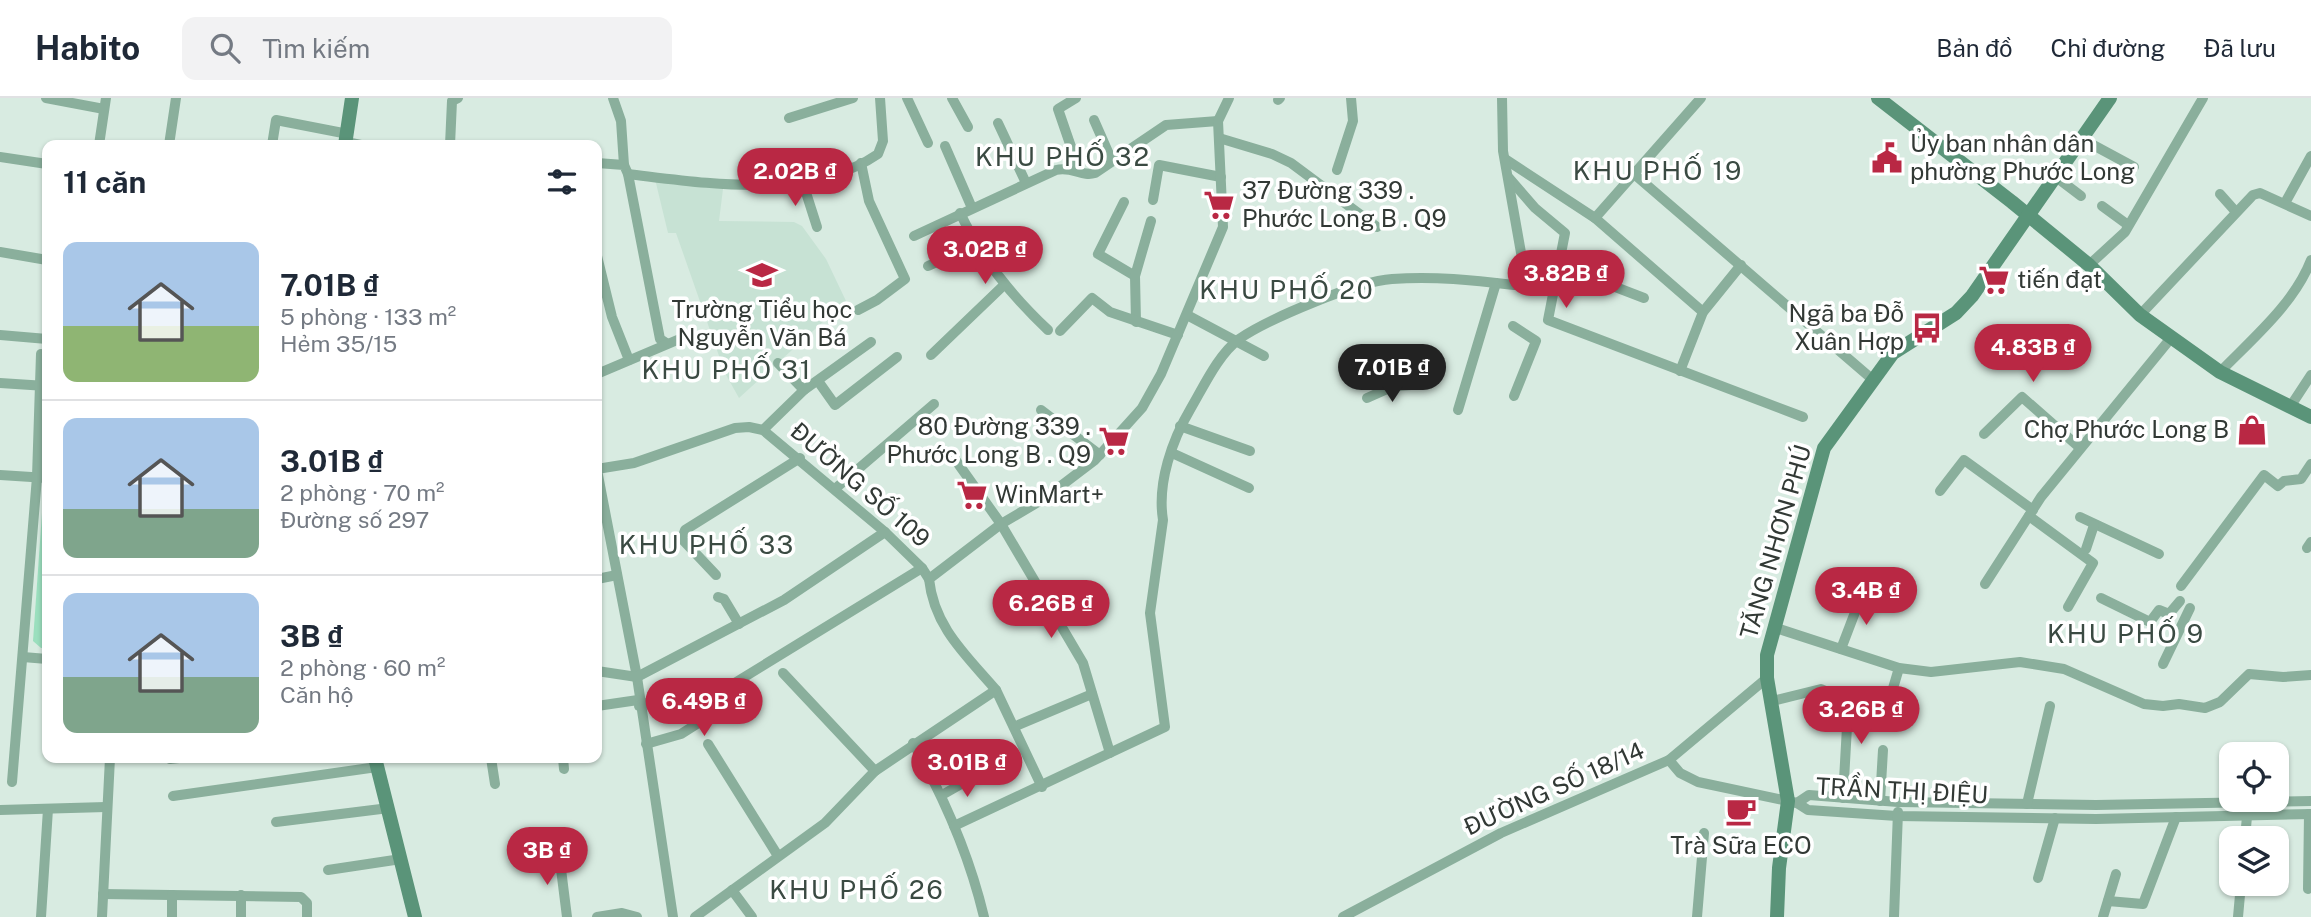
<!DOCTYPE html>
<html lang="vi">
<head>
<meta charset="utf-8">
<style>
  :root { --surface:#fff; --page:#f2f2f3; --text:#1f2937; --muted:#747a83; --line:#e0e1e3; --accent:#b92844 }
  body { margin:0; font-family:"Public Sans",sans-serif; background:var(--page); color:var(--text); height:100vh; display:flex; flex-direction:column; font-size:26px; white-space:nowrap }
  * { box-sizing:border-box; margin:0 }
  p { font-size:23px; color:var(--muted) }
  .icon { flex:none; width:38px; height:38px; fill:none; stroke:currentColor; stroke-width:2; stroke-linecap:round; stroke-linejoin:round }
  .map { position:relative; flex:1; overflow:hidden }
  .sheet { position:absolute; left:42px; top:42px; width:560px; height:623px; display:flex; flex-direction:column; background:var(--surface); border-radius:14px; box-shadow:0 2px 5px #0004 }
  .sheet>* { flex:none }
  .tools { position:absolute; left:2219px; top:644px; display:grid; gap:14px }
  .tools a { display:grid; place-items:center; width:70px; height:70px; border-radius:14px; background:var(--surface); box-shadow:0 2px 5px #0004; font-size:35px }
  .price { position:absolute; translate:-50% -60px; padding:0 16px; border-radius:24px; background:var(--accent); color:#fff; font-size:23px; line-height:46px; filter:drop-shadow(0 2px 4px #0008) }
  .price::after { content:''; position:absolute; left:50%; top:42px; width:21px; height:16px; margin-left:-10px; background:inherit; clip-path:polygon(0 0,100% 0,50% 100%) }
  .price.current { background:#222; color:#fff }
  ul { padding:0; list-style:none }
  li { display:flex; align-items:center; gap:21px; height:175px; padding:0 21px }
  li+li { border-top:2px solid var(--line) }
  li span { display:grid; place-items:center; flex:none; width:196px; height:140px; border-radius:14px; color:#555 }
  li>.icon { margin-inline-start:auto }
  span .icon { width:84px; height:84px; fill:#fffc; stroke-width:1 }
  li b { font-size:30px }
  h2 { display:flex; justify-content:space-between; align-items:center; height:84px; padding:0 21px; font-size:30px }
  header { display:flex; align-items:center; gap:42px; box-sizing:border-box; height:98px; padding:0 35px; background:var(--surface); border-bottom:2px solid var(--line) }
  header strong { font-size:33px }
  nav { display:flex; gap:38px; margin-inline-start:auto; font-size:24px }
  .search { width:490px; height:63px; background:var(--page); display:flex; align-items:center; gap:18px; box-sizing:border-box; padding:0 24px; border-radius:14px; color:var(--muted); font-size:26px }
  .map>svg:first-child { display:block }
  .built { fill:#c7e2d4 }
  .green { fill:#9bdfbe }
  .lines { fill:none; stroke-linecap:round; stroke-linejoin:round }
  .street { stroke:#8aaf9c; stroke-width:10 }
  .secondary { stroke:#5a9479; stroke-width:14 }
  .labels { text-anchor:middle; stroke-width:7; stroke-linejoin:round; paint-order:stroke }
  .poi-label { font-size:24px; fill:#323935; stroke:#fff; text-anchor:start }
  .street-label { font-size:24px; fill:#323935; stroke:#fff }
  .neighbourhood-label { font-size:26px; letter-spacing:2px; fill:#3a4a42; stroke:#fff }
</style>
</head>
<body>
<header>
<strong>Habito</strong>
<div class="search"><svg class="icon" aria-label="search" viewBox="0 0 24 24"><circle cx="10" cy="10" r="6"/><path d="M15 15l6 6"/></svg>Tìm kiếm</div>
<nav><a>Bản đồ</a><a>Chỉ đường</a><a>Đã lưu</a></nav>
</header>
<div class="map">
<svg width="2311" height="819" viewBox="0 0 2311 819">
  <rect width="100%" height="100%" fill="#d8ebe1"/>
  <path class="built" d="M655,81L723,91L719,123L794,124L802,128L826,161L846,203L739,300L725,275L676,135H668Z"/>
  <path class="green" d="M47,386V550H41L33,543L44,387Z"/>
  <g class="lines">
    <g class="street">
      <path d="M46,0L104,11"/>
      <path d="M613,0L621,23L624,67"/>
      <path d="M907,0L928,45"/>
      <path d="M952,0L968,29"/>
      <path d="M1076,0L1058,11L1079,72"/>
      <path d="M1278,2L1280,0"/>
      <path d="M789,20L853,0"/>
      <path d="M1094,22L1112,63"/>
      <path d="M998,25L1026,85"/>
      <path d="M1219,40L1272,56L1291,65L1377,129"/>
      <path d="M2082,41L2134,69"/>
      <path d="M346,44L361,47"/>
      <path d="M99,47L106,0"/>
      <path d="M169,47L176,0"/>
      <path d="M272,47L276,22L348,36"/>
      <path d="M450,47L452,3L458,0"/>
      <path d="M945,48L972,110"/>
      <path d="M0,59L47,66"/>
      <path d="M1505,61L1595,120L1703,214"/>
      <path d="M597,65L624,67L628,76L660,241L666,245"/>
      <path d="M1337,72L1353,23L1351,0"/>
      <path d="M628,76C705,85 810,103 878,56L883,43L880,0"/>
      <path d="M1634,76L1872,281"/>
      <path d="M2056,79L2081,98"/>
      <path d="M1509,80L1535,110L1565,135L1548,222L1803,319"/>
      <path d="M802,82L817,129"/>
      <path d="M2220,96L2236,114"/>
      <path d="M1153,102L1159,67L1221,79"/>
      <path d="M1124,104L1098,156L1135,178"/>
      <path d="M2285,105L2311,58"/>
      <path d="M2102,108L2128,127"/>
      <path d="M960,115C982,161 1011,197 1048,232"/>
      <path d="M1595,120L1701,0"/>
      <path d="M914,138L1056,72C1072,68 1082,79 1095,75L1166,27L1218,23"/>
      <path d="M0,154L47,162"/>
      <path d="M597,158L612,219L629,262"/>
      <path d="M1558,167L1644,200"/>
      <path d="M2089,167L2125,134L2203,0"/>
      <path d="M928,168L975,147"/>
      <path d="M858,212L877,202L905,181L869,103L861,65"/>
      <path d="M1187,217L1264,258"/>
      <path d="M2140,217L2253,97L2260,95L2311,118"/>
      <path d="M1136,224L1135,178L1151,123"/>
      <path d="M1513,228L1536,243L1514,298"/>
      <path d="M1060,233L1092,200L1110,214L1178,237"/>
      <path d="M0,237L47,241"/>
      <path d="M931,257L1004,187"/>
      <path d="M778,265L804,292"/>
      <path d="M1680,273L1703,214L1741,167"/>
      <path d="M2220,274C2252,241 2294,206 2311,162"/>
      <path d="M597,276L682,240"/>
      <path d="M818,283L835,307L897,259"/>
      <path d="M0,285L46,288"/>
      <path d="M1367,300L1394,288L1411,287"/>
      <path d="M2290,309L2311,277"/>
      <path d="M1041,312L1100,357"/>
      <path d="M1458,312L1496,185"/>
      <path d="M1180,328L1250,353"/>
      <path d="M763,332L804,292L871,244"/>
      <path d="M1984,336L2022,299L2079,349"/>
      <path d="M1172,355L1249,390"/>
      <path d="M952,357L1001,426L1083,565L1110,655"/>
      <path d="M597,371L634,365L735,330L749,329L763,332L885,434L922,470L929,481"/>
      <path d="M597,372L637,579L673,819"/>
      <path d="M0,377L47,380"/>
      <path d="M836,390L934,306"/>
      <path d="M1940,393L1964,362L2033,412"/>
      <path d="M2029,418L2093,465L2068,509"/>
      <path d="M2080,419L2159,456"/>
      <path d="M2307,450L2311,444"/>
      <path d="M2086,451L2094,427"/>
      <path d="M716,477L682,441L685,432L800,360"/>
      <path d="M597,481L617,477"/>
      <path d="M1985,486L2041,399L2171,240"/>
      <path d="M2181,488L2264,377L2278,388L2284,383L2301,381L2311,366"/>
      <path d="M718,499L724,501L739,526"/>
      <path d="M2101,500L2150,524L2159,512L2169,516L2180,503"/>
      <path d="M1773,529L1899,570L1931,574L2020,564L2064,571L2144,606L2163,608L2179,606L2205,610L2220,604L2249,576L2283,579L2311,577"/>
      <path d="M1841,551L1862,496"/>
      <path d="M23,559L47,561"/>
      <path d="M2163,566L2190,510"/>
      <path d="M597,573L637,579L784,502L885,434"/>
      <path d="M783,575L875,673"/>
      <path d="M996,592L1042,689"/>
      <path d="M1772,603L1821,591L1844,601L1848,611L1843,700"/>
      <path d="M597,608L638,602"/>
      <path d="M639,608L663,599"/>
      <path d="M1886,614L1899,570"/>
      <path d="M1016,628L1092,596"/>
      <path d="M913,645C945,701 969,756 984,819"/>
      <path d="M646,646L681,636L714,615L707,602L922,470"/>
      <path d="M708,646L778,758"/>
      <path d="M491,660L495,686"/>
      <path d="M563,660L564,671"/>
      <path d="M170,661L179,660"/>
      <path d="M1669,662L1680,675L1698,684L1797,705L1808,712L1897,718L2096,721L2311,716"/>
      <path d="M12,684L37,379L41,256"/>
      <path d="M942,697L977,677"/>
      <path d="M173,698L377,669"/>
      <path d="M1880,703L1883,652"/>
      <path d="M1797,705L1809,697L1898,704L2096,707L2311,703"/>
      <path d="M2027,706L2050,608"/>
      <path d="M0,712L106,709"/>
      <path d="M276,724L389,710"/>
      <path d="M954,728L1165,629L1150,515L1163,422C1157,385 1172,342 1191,310C1204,288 1218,257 1239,241C1268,221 1358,183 1392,181C1434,178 1473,182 1514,187L1523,166L1503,53L1502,0"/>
      <path d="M2245,740L2248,708"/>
      <path d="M520,756L559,755L567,819"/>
      <path d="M328,772L401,761"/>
      <path d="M2038,780L2055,720"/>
      <path d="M2308,791L2309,716"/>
      <path d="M732,792L752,819"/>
      <path d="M103,796L301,799L307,805V819"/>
      <path d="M2108,803L2143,806L2176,719"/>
      <path d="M41,819L48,711"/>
      <path d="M102,819L110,660"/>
      <path d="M172,819V797"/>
      <path d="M241,819V797"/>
      <path d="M597,819L622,815L637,819"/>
      <path d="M695,819L825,725L875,673L996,592C966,557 934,529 929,481L1001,426L1045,400L1095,362L1142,310L1161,276L1223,129L1218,23L1229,0"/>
      <path d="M1343,819L1501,735L1669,662L1767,580"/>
      <path d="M1697,819L1704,735"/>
      <path d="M1894,819L1898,714"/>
      <path d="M2103,819L2116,776"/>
      <path d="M2238,819L2241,786"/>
    </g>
    <g class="secondary">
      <path d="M1878,0L2012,104L2089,167L2140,217L2220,274L2311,319"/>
      <path d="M345,47L352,0"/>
      <path d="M375,660L415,819"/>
      <path d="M1777,819L1779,770L1788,703L1767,580V557L1824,350L1893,255L1956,215L1972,198L2110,0"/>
    </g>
  </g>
  <defs>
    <g id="civic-bare" transform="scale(2.415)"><path d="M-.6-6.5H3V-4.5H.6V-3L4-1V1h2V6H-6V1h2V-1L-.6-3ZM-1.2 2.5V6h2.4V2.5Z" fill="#b92844" stroke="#fff" stroke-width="2.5" paint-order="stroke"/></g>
    <g id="supermarket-bare" transform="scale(2.415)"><path d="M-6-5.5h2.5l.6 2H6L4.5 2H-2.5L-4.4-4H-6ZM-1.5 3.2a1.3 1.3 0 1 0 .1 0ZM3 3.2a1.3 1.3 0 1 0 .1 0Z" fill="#b92844" stroke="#fff" stroke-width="2.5" paint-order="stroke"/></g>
    <g id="school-bare" transform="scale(2.415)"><path d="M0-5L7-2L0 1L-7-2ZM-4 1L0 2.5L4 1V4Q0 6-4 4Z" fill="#b92844" stroke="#fff" stroke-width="2.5" paint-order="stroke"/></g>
    <g id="bus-bare" transform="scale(2.415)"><path d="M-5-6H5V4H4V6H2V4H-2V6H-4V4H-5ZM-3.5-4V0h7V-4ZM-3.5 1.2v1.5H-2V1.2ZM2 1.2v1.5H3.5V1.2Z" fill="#b92844" stroke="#fff" stroke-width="2.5" paint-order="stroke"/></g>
    <g id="shop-bare" transform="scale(2.415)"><path d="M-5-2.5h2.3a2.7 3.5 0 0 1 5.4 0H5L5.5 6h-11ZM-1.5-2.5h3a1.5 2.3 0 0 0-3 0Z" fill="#b92844" stroke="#fff" stroke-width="2.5" paint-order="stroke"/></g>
    <g id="cafe-bare" transform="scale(2.415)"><path d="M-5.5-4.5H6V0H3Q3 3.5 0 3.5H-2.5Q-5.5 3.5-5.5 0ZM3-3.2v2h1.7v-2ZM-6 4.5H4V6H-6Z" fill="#b92844" stroke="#fff" stroke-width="2.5" paint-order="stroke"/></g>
  </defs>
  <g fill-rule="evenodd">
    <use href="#civic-bare" x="1887" y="60"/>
    <use href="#supermarket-bare" x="1219" y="107"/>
    <use href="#school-bare" x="762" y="177"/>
    <use href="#supermarket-bare" x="1994" y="182"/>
    <use href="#bus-bare" x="1927" y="230"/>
    <use href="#shop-bare" x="2252" y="332"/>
    <use href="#supermarket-bare" x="1114" y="343"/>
    <use href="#supermarket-bare" x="972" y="397"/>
    <use href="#cafe-bare" x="1741" y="713"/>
  </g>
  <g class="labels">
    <g class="poi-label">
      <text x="1910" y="54">Ủy ban nhân dân<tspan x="1910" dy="28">phường Phước Long</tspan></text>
      <text x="1242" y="101">37 Đường 339 .<tspan x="1242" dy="28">Phước Long B . Q9</tspan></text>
      <text x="2017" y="190">tiến đạt</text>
      <text x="762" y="220" text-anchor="middle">Trường Tiểu học<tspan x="762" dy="28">Nguyễn Văn Bá</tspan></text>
      <text x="1904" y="224" text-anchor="end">Ngã ba Đỗ<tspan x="1904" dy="28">Xuân Hợp</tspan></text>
      <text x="1091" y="337" text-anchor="end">80 Đường 339 .<tspan x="1091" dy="28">Phước Long B . Q9</tspan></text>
      <text x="2229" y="340" text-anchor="end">Chợ Phước Long B</text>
      <text x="995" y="405">WinMart+</text>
      <text x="1741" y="756" text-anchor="middle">Trà Sữa ECO</text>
    </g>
    <g class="street-label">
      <text transform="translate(860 387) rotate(41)" y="8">ĐƯỜNG SỐ 109</text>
      <text transform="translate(1776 444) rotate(-74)" y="8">TĂNG NHƠN PHÚ</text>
      <text transform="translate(1554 691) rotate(-24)" y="8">ĐƯỜNG SỐ 18/14</text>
      <text transform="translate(1902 693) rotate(3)" y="8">TRẦN THỊ ĐIỆU</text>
    </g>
    <g class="neighbourhood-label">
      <text x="1063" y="68">KHU PHỐ 32</text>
      <text x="1658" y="82">KHU PHỐ 19</text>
      <text x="1287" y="201">KHU PHỐ 20</text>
      <text x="727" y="281">KHU PHỐ 31</text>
      <text x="707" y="456">KHU PHỐ 33</text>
      <text x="2126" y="545">KHU PHỐ 9</text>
      <text x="857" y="801">KHU PHỐ 26</text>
    </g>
  </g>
</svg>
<div class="tools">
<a><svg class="icon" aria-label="locate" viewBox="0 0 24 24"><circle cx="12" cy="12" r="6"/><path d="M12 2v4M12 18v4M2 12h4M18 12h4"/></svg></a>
<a><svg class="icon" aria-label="layers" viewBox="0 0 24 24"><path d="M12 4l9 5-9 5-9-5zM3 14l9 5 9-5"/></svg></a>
</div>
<b class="price" style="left:795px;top:110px">2.02B ₫</b>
<b class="price" style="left:985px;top:188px">3.02B ₫</b>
<b class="price" style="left:1566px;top:212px">3.82B ₫</b>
<b class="price" style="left:2033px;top:286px">4.83B ₫</b>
<b class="price current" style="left:1392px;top:306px">7.01B ₫</b>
<b class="price" style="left:1866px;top:529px">3.4B ₫</b>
<b class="price" style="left:1051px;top:542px">6.26B ₫</b>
<b class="price" style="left:704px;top:640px">6.49B ₫</b>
<b class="price" style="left:1861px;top:648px">3.26B ₫</b>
<b class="price" style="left:967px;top:701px">3.01B ₫</b>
<b class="price" style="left:547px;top:789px">3B ₫</b>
<section class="sheet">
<h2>11 căn<svg class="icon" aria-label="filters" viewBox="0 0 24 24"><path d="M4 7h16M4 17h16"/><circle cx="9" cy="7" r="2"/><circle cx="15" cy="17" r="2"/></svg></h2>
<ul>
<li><span style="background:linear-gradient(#a9c7e8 60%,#8fb573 0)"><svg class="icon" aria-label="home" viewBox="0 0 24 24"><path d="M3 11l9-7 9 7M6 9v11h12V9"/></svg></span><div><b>7.01B ₫</b><p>5 phòng · 133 m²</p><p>Hẻm 35/15</p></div></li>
<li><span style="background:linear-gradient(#a9c7e8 65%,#7fa58c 0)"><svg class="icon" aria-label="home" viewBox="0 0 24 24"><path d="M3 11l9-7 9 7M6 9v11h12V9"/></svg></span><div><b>3.01B ₫</b><p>2 phòng · 70 m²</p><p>Đường số 297</p></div></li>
<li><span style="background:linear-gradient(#a9c7e8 60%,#7fa58c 0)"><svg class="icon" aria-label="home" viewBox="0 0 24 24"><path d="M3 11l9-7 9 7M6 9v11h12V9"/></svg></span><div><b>3B ₫</b><p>2 phòng · 60 m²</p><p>Căn hộ</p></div></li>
</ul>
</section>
</div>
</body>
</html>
